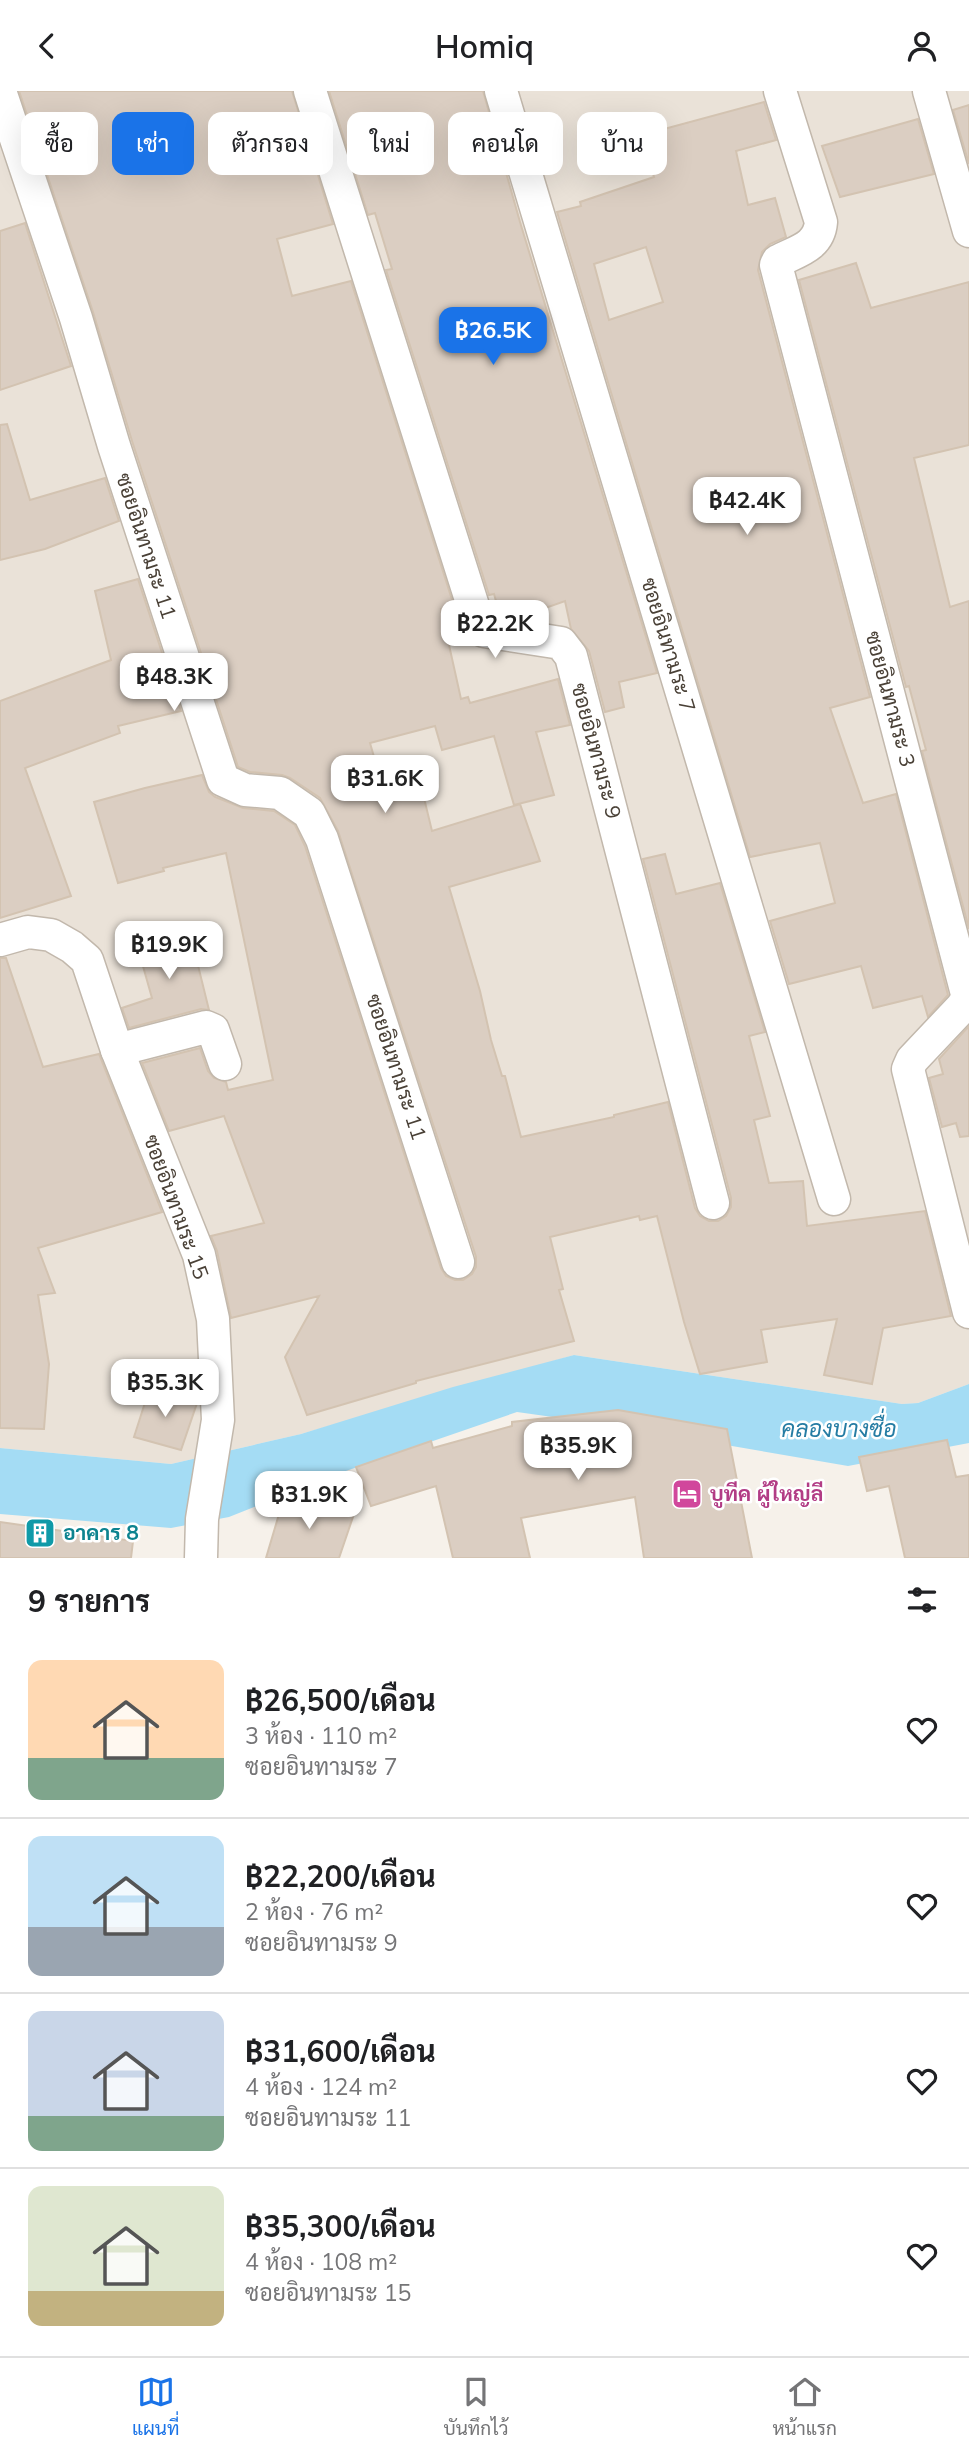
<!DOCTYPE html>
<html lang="th">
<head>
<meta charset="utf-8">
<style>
  :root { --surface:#fff; --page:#f6f6f6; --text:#202124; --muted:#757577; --line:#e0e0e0; --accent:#1a73e8 }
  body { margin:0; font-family:Mulish,Sarabun,sans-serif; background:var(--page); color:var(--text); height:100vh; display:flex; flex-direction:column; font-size:26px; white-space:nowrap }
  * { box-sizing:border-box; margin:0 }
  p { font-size:23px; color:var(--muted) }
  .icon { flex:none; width:38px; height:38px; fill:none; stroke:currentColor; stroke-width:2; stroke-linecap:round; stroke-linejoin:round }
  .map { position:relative; height:1467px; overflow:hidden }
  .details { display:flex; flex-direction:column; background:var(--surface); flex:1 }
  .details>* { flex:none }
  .top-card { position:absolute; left:21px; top:21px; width:928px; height:63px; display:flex; gap:14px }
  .price { position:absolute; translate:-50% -60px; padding:0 16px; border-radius:14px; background:#fff; color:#222; font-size:23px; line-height:46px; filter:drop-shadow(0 2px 4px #0008) }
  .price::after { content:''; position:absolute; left:50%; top:42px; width:21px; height:16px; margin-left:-10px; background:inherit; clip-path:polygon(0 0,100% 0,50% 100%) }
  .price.active { background:var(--accent); color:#fff }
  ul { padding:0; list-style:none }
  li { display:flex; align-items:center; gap:21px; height:175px; padding:0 28px }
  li+li { border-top:2px solid var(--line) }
  li span { display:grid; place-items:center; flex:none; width:196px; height:140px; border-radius:14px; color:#555 }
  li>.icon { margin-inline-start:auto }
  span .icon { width:84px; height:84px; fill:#fffc; stroke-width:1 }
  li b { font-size:30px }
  h2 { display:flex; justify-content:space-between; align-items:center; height:84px; padding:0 28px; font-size:30px }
  .chip { padding:0 24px; border-radius:14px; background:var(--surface); box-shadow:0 7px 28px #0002; font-size:24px; line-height:63px }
  .chip.active { background:var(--accent); color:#fff }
  header { display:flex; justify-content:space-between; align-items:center; height:91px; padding:0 28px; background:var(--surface); font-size:32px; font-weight:600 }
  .menu { display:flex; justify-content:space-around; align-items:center; height:98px; border-top:2px solid var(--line); background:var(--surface); font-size:19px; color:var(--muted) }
  .menu a { display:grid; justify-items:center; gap:4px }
  .menu .active { color:var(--accent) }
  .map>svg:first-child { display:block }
  .residential { fill:#eae2d8 }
  .water { fill:#a4dcf4 }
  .building { fill:#dbcec2; stroke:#d3c3b1; stroke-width:2; fill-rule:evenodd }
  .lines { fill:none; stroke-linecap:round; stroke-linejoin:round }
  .street-casing { stroke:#c2b8ac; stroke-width:35 }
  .street { stroke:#fff; stroke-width:32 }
  .labels { text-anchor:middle; stroke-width:5; stroke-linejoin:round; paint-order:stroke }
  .street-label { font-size:21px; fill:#4a4137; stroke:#fff }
  .hotel-label { font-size:21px; font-weight:bold; fill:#b23c85; stroke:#fff; text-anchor:start }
  .culture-label { font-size:21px; font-weight:bold; fill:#0d838f; stroke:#fff; text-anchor:start }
  .water-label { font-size:23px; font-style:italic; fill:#257ca3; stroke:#fff }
</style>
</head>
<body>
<header><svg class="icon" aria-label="back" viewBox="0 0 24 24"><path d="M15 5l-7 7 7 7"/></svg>Homiq<svg class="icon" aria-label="person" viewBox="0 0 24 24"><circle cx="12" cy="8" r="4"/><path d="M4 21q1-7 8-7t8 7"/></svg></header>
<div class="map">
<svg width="969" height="1467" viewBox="0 0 969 1467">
  <rect width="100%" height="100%" fill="#f6f1ea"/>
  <path class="residential" d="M0,0H969V1293L918,1312L902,1313L574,1264L301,1343L171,1373L0,1357Z"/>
  <path class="water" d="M574,1264L902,1313L918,1312L969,1293V1352L848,1375L610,1334L517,1321L343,1381L229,1426L171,1437L0,1423V1357L171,1373L301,1343L453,1296Z"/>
  <g class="building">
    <path d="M19,0H292L333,133L277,148L292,205L351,190L454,515L441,518L461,608L468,606L470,612L558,588L570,634L536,641L554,704L514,714L494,645L442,659L435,635L370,652L387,711L423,703L432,740L520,713L540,770L449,796L480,900L491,949L502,985H505L521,1046L614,1026V1024L668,1011L695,1117L700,1125L709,1130H718L726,1125L731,1116V1107L643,768L665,763L676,803L720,792L765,941L749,945L770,1025L754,1029L769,1092L803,1090L807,1135L925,1120L951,1225L883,1237L872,1293L824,1284L837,1228L761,1239L767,1271L700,1283L684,1231L657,1125L640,1129L639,1125L550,1146L563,1198L559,1199L574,1250L416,1290V1292L307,1324L285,1266L319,1205L231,1227L217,1160L211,1145L264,1132L224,1025L169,1040L142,972L200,957L208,980L214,987L226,991L228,999L273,989L226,762L163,777L164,780L118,792L94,711L145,697L202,684L209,701L215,706L243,717L274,720L295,734L305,755L441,1177L446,1185L455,1189H463L472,1183L476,1176V1166L338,740L320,707L290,687L282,684L250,681L238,676L132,350L93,221Z"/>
    <path d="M329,0H483L520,131L657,582L619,591L624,616L605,621L589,560L571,538L565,510L517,527L500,524L494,503L489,504L386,179L392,178L375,122L368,124Z"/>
    <path d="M764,11L776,49L736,60L748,114L775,107L786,146L770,153L762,161L758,179L870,606L830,617L863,712L896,703L948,904L928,926L922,905L873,917L861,875L789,893L770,830L835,812L820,752L750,766L557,121L581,115L580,111L654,86L642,44ZM646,156L663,211L609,229L594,173Z"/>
    <path d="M969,14V73L953,19Z"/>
    <path d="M918,28L934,83L840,106L822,55Z"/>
    <path d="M25,132L71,275L0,299V140Z"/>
    <path d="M856,172L871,217L969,191V354L914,367L950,516L969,510V838L922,660L926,659L909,595L906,596L799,189Z"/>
    <path d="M7,333L30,409L105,387L119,430L45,458L0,469V334Z"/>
    <path d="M138,488L181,620L118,635L120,642L25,677L71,805L0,827V610L111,569L95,500Z"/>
    <path d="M190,842L209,919L201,918L129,937L122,917L152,907L137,854Z"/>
    <path d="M0,867H6L43,976L99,963L162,1121L38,1157L55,1202L38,1204L49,1273L44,1338L0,1337Z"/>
    <path d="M969,935V1045L960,1046L956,1032L942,1036L929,987L943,983L939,968Z"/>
    <path d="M150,1296L197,1312L181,1359L134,1346Z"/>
    <path d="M618,1319L727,1338L752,1467H644L635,1406L521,1427L530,1467H453L436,1395L371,1415L356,1376L431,1350L433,1357L512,1335V1331Z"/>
    <path d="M947,1349L956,1386L969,1384V1467H905L889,1395L867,1400L859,1366Z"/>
    <path d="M285,1403L354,1423L339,1467H266Z"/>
    <path d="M0,1431L133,1450L131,1467H0Z"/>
  </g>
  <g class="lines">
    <g class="street-casing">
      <g id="street">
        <path d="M0,0L76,227L114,355L223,689L245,699L280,702L309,722L322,748L458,1171"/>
        <path d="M310,0L479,534L484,540L561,552L571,565L713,1112"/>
        <path d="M501,0L834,1108"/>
        <path d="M780,0L821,131C819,156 797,160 778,170L776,174L967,903L966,910L962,916L912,969L908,978L969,1221"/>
        <path d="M929,0L969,140"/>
        <path d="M0,849L28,841L51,844L72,856L87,869L117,959L199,1164L213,1228L218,1329L202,1428L201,1467"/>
        <path d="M117,959L206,936L213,939L225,973"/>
      </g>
    </g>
    <use href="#street" class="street"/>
  </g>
  <defs>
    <g id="hotel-square" transform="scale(1.575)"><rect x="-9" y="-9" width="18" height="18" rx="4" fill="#d1479c" stroke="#fff"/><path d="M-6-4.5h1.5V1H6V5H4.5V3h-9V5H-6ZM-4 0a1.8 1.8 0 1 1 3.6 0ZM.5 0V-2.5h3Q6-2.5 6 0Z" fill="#fff"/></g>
    <g id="building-square" transform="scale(1.575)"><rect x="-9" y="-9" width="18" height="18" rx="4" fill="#0f9aa8" stroke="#fff"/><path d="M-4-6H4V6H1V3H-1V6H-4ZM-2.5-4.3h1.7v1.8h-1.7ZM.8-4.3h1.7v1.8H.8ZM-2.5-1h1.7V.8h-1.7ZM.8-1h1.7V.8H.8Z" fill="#fff"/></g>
  </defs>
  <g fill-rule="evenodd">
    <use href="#hotel-square" x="687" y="1403"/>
    <use href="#building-square" x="40" y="1442"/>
  </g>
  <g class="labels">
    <g class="street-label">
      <text transform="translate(146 455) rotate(72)" y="7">ซอยอินทามระ 11</text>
      <text transform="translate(668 554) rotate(73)" y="7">ซอยอินทามระ 7</text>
      <text transform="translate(890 608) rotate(75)" y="7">ซอยอินทามระ 3</text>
      <text transform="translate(596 660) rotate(75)" y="7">ซอยอินทามระ 9</text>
      <text transform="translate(396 976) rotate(72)" y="7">ซอยอินทามระ 11</text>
      <text transform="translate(176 1116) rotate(70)" y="7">ซอยอินทามระ 15</text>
    </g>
    <g class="hotel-label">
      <text x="710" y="1410">บูทีค ผู้ใหญ่ลี</text>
    </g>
    <g class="culture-label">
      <text x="63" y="1449">อาคาร 8</text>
    </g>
    <g class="water-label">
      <text x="839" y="1346">คลองบางซื่อ</text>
    </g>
  </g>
</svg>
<b class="price active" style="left:493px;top:276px">฿26.5K</b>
<b class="price" style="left:747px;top:446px">฿42.4K</b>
<b class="price" style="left:495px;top:569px">฿22.2K</b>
<b class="price" style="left:174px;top:622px">฿48.3K</b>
<b class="price" style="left:385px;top:724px">฿31.6K</b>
<b class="price" style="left:169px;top:890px">฿19.9K</b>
<b class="price" style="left:165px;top:1328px">฿35.3K</b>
<b class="price" style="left:578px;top:1391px">฿35.9K</b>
<b class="price" style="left:309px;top:1440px">฿31.9K</b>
<div class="top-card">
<a class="chip">ซื้อ</a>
<a class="chip active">เช่า</a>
<a class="chip">ตัวกรอง</a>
<a class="chip">ใหม่</a>
<a class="chip">คอนโด</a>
<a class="chip">บ้าน</a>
</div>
</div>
<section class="details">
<h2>9 รายการ<svg class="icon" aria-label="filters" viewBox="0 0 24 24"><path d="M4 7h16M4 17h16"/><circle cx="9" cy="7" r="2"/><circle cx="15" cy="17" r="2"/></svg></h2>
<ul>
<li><span style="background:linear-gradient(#ffd9b3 70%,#7fa58c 0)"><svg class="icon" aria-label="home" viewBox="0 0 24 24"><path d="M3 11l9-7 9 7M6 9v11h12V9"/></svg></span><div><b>฿26,500/เดือน</b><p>3 ห้อง · 110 m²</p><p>ซอยอินทามระ 7</p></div><svg class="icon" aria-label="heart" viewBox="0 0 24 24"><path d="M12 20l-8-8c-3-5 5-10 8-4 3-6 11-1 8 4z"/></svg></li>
<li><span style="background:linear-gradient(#bfe0f5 65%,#9aa5b1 0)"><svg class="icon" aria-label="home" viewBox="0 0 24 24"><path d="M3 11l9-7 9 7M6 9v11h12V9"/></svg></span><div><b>฿22,200/เดือน</b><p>2 ห้อง · 76 m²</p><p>ซอยอินทามระ 9</p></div><svg class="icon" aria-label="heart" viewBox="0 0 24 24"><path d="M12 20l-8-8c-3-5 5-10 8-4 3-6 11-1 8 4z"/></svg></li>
<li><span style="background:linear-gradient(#c9d6e8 75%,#7fa58c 0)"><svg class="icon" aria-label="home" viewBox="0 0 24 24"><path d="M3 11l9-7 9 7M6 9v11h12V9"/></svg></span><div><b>฿31,600/เดือน</b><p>4 ห้อง · 124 m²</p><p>ซอยอินทามระ 11</p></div><svg class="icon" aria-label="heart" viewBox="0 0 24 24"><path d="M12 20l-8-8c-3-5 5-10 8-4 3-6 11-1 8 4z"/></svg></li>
<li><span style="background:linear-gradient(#dfe7d0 75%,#c2b280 0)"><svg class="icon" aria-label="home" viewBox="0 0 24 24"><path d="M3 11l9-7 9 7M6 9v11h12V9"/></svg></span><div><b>฿35,300/เดือน</b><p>4 ห้อง · 108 m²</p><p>ซอยอินทามระ 15</p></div><svg class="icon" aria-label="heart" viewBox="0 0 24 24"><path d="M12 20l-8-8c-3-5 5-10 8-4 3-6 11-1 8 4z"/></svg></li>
</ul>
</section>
<nav class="menu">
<a class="active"><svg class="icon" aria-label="map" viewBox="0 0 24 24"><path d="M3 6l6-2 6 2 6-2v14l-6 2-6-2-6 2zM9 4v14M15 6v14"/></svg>แผนที่</a>
<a><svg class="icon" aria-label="saved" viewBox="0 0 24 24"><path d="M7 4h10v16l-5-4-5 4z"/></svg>บันทึกไว้</a>
<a><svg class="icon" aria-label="home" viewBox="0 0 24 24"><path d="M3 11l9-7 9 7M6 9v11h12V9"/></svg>หน้าแรก</a>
</nav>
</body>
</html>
